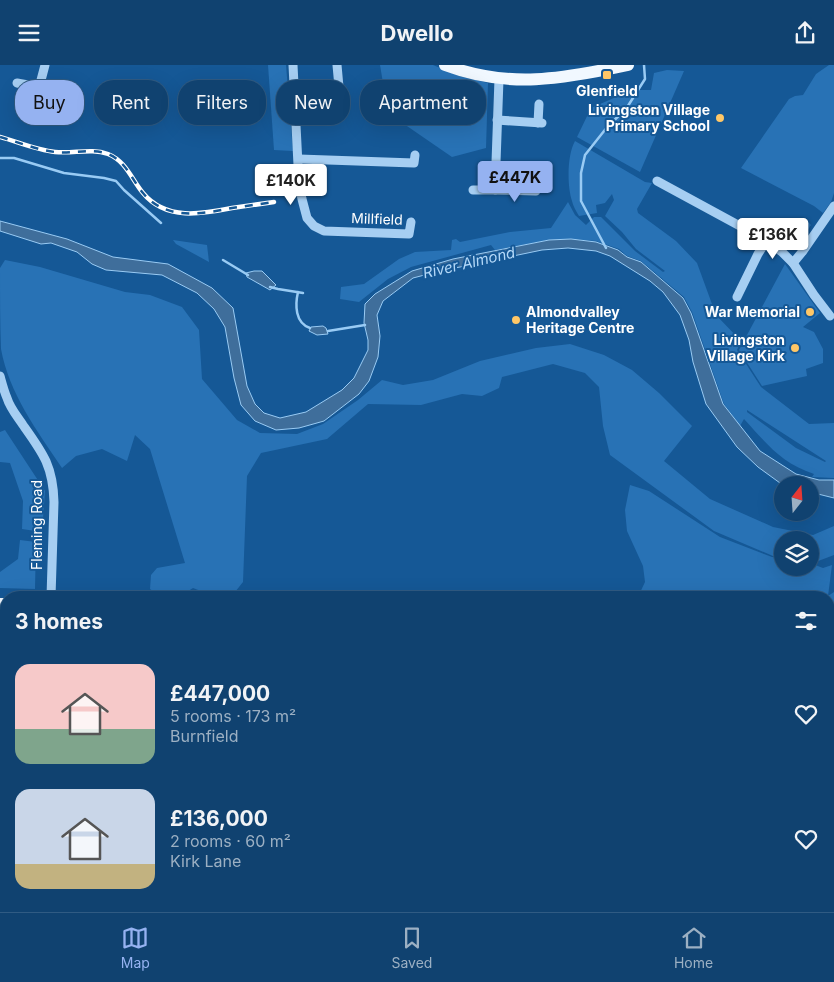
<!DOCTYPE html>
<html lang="en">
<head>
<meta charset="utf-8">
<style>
  :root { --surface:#104270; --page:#1e4d78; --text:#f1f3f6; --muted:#9cb0c3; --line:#305b83; --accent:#95b2f1 }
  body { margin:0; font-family:Inter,sans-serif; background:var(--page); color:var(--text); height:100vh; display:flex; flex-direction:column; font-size:19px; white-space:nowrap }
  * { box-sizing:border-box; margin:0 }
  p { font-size:16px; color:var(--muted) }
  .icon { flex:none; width:28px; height:28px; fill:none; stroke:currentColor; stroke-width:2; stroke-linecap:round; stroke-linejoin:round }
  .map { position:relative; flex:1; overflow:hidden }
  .side { position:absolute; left:0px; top:526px; width:835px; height:321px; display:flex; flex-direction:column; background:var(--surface); border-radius:20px 20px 0 0; box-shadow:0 5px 20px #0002,0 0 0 1px var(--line) }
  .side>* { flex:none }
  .hud { position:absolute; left:15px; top:15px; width:500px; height:45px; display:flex; gap:10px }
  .needle { width:32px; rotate:17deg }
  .tools { position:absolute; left:774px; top:411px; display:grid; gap:10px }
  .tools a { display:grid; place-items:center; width:45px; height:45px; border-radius:50%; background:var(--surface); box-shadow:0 5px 20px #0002,0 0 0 1px var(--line); font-size:25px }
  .price { position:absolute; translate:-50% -42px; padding:0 11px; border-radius:5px; background:#fff; color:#222; font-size:16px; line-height:32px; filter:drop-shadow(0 1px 2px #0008) }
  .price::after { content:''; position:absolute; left:50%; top:30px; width:15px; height:11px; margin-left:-8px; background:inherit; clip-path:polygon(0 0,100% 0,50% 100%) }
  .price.active { background:var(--accent); color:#111 }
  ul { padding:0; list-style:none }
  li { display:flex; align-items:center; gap:15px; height:125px; padding:0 15px }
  li span { display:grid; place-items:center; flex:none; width:140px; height:100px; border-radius:15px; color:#555 }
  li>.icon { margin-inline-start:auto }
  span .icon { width:60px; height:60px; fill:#fffc; stroke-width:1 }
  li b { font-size:21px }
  h2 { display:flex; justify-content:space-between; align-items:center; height:60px; padding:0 15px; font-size:21px }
  .tag { padding:0 18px; border-radius:20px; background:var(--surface); box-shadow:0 5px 20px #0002,0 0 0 1px var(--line); font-size:18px; line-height:45px }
  .tag.active { background:var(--accent); color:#111 }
  header { display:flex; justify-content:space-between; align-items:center; height:65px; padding:0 15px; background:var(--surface); font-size:22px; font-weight:700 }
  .dock { display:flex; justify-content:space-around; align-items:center; height:70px; border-top:1px solid var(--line); background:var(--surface); font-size:14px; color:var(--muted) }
  .dock a { display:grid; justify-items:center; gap:2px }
  .dock .active { color:var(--accent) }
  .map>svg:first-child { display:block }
  .green { fill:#2872b5; fill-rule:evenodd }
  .water { fill:#3f6e9b; stroke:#99cbf4 }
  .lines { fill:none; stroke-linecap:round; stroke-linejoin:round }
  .stream { stroke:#99cbf4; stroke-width:2.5 }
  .minor { stroke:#a6cef2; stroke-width:9 }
  .major { stroke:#f1f8ff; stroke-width:12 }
  .rail-casing { stroke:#fff; stroke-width:4.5 }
  .rail { stroke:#155896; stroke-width:2.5; stroke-dasharray:8; stroke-linecap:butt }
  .poi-dot { fill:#ffc767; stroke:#155896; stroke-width:2 }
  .labels { text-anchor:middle; stroke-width:4; stroke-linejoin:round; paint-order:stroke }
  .poi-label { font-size:14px; font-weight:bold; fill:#fff; stroke:#155896; text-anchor:end }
  .street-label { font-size:14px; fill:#fff; stroke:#155896 }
  .water-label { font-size:15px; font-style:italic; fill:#b3d8f8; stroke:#155896 }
</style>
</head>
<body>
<header><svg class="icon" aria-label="menu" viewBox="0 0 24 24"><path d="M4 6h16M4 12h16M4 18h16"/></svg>Dwello<svg class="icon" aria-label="share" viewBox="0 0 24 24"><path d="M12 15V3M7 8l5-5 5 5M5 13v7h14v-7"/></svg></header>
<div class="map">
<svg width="834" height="847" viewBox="0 0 834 847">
  <rect width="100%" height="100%" fill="#155896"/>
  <g class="green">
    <path d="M268,0H286L293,86L274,85Z"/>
    <path d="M380,0H433L459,11L488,18L486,83L452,92L388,48Z"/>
    <path d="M829,0H834V128L831,137L823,148L814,141L741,103L789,34L795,31L803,30L816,9Z"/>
    <path d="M667,5L684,6L640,107L577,72L591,43L632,25H651L654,8Z"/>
    <path d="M575,76L645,117L652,118L637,144L638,148L676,176L697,198L716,250L741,276L737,285L761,322L809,359L834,358V413L812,412L814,409C781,398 767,379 744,354L740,361L724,339L692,247L684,232L641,196L627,191L619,184L596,176L571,174L549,175L495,185L491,180L411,202L388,214L359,237L340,234L341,222L364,219L399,194L415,187L451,185L452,175L456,174L460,177L510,167L551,163L568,137L575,150L586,160L594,152H601L635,186L663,207L665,206L636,184L622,167L605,151L614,135L612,129L605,138L596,140L597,148L579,151C576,146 573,141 572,136C567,121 567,90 575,76ZM747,345L826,396L825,397L796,383L747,347Z"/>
    <path d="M807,156L811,160C806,167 799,183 788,182Z"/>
    <path d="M173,175L207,180L209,197L176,179Z"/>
    <path d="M5,195L40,202L125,227L150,230L182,242L199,265L202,314L237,355L260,368L297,369L323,359L358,335L382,315L403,320L433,315L480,296L536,283L570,279L604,290L632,305L659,328L692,361L664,396L710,434L773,462L813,470L834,461V490L813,498L810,497V475H782V492L773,491L714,466L610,390L603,361L599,322L585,308L553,299L502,312L499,323L482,331L462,329L421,340L368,339L327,374L261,388L247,411L243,517L231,532L214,531L193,523C175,534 168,538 150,524L151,510L157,503L185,498L150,384L135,370L127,396L102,384L76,391L62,403C37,366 9,328 1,284C0,258 0,230 0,203Z"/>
    <path d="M785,199L820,248L803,262L814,267L823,284V298L806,304L807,311L762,321L739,285Z"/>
    <path d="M5,365L45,426L42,467L22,464L23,436L10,398L0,397V367Z"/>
    <path d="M630,420L649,426L720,472L772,492L782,493V502H810V498L823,503L832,500L828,531L834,527V656H829V532H638L645,517L643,501L627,466L625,445Z"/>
    <path d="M20,475L36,477L35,524L0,523V507L18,494Z"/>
    <path d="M834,675V716L829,722V676Z"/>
    <path d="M4,687L6,690V703L0,717V692Z"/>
    <path d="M0,782H6V819L0,821Z"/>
    <path d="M6,839V841H182L143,847H128L107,843L95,847H0V843Z"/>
    <path d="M196,841H579L577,847H164Z"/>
    <path d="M653,841H675L677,847H654Z"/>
    <path d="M697,841H746L732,847H698Z"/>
    <path d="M783,841H829L834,842V847H771Z"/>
  </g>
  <g class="water">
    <path d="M0,156L67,174L113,192L168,199L212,223L233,243L247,321L255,339L264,348L280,353L306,347L342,325L354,313L368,285V275L364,258L365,239L375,229L412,206L453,194L549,175L571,174L596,177L618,185L627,192L641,197L683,233L691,248L723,339L760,386L796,409L819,415H834V433L810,427V420H786L780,418L758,402L737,382L706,339L693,297L689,275L680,250L663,227L650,216L610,191L596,186L568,183L542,185L436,207L413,213L383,236L377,250L380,271L378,292L369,316L359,329L324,356L299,363L276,365L255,356L241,340L234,313L225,262L214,244L197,228L162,210L106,205L92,199L77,187L51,178L41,179L0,166Z"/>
    <path d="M254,206H262L276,220L270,225L247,212L246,208Z"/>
    <path d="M323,261L326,263L328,269L317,270L309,266L311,262Z"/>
    <path d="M592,841H646V846L592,847Z"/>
  </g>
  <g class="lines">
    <g class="stream">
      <path d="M0,93H14L64,108L104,113L116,116L124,125L161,158"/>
      <path d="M606,183L581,136V108L585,90L608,61L626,44L645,14L644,0"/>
      <path d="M223,195L248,210"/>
      <path d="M270,222L278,224L303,228"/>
      <path d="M298,227C295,240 295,258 310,263"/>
      <path d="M328,266L365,260"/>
      <path d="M829,660L834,659"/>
      <path d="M489,847L492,841"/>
    </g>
    <g class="minor">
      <path d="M293,0L299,120L302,134L307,153L314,161L324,166L409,169L411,157"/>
      <path d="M17,18L28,20L40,19"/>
      <path d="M44,32L40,19L45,0"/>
      <path d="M296,38L328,35L336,30L339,22L337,0"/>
      <path d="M497,55L542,58"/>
      <path d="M538,58L539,39"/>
      <path d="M299,94L414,98L415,90"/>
      <path d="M657,116L764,174L782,187L793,198L814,230L830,251"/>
      <path d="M473,125H495L499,14"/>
      <path d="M495,125L536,126"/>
      <path d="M793,198L803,186L834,141"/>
      <path d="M737,232L758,189L767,175"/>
      <path d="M0,311C2,318 4,326 7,333C10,343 17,351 23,360C43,388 53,401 54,437L51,532"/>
      <path d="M0,589L6,603"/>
      <path d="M0,679L6,671"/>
      <path d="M829,836L834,837"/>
      <path d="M756,847L770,841"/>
    </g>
    <g class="major">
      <path d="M445,0C508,24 563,14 628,0"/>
      <path d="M0,539H6"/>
      <path d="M687,841L689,847"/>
    </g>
    <g class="rail-casing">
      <path id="rail" d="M0,72C18,77 37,85 55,87C73,89 91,83 108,89C126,96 132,115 143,128C166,156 202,149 232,143C246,141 260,139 274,137"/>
    </g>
    <use href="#rail" class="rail"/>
  </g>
  <g class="poi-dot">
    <rect x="602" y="5" width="10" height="10" rx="2.5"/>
    <circle cx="720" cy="53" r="5"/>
    <circle cx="810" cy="247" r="5"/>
    <circle cx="516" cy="255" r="5"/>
    <circle cx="795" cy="283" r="5"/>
  </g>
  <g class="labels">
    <g class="poi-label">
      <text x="607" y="31" text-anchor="middle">Glenfield</text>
      <text x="710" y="50">Livingston Village<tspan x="710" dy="16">Primary School</tspan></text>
      <text x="526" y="252" text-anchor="start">Almondvalley<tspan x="526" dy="16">Heritage Centre</tspan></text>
      <text x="800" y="252">War Memorial</text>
      <text x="785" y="280">Livingston<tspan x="785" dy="16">Village Kirk</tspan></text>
    </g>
    <g class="street-label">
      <text transform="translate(377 154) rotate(2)" y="5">Millfield</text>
      <text transform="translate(37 460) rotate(-90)" y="5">Fleming Road</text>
    </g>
    <g class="water-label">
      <text transform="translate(469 198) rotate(-13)" y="5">River Almond</text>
    </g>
  </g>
</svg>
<div class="tools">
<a><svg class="needle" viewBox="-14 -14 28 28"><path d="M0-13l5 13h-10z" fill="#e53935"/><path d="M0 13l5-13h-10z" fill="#9cb0c3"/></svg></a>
<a><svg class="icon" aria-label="layers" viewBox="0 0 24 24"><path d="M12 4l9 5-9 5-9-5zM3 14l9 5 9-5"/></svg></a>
</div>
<b class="price active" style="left:515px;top:138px">£447K</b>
<b class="price" style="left:291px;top:141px">£140K</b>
<b class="price" style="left:773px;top:195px">£136K</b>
<div class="hud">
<a class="tag active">Buy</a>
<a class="tag">Rent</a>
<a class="tag">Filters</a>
<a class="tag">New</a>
<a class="tag">Apartment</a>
</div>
<section class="side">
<h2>3 homes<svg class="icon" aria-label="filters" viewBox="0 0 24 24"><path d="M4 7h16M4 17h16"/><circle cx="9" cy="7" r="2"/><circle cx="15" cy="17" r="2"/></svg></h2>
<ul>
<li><span style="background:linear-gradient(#f6c9c9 65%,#7fa58c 0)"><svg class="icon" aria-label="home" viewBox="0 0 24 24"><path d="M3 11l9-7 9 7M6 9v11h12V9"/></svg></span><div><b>£447,000</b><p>5 rooms · 173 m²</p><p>Burnfield</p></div><svg class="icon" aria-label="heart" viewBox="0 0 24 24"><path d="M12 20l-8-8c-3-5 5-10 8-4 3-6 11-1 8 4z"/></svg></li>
<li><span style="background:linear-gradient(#c9d6e8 75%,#c2b280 0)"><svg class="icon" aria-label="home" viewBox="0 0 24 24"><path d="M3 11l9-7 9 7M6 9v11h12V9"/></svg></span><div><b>£136,000</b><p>2 rooms · 60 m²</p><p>Kirk Lane</p></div><svg class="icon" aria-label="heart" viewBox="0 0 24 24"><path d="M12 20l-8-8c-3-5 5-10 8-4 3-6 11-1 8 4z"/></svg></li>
</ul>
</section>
</div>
<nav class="dock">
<a class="active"><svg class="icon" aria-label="map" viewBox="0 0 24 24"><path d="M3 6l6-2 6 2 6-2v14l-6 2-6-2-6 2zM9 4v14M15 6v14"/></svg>Map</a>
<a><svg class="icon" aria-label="saved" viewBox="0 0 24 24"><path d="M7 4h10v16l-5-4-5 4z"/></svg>Saved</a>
<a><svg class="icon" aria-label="home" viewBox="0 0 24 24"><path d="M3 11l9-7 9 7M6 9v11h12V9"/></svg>Home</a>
</nav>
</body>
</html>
